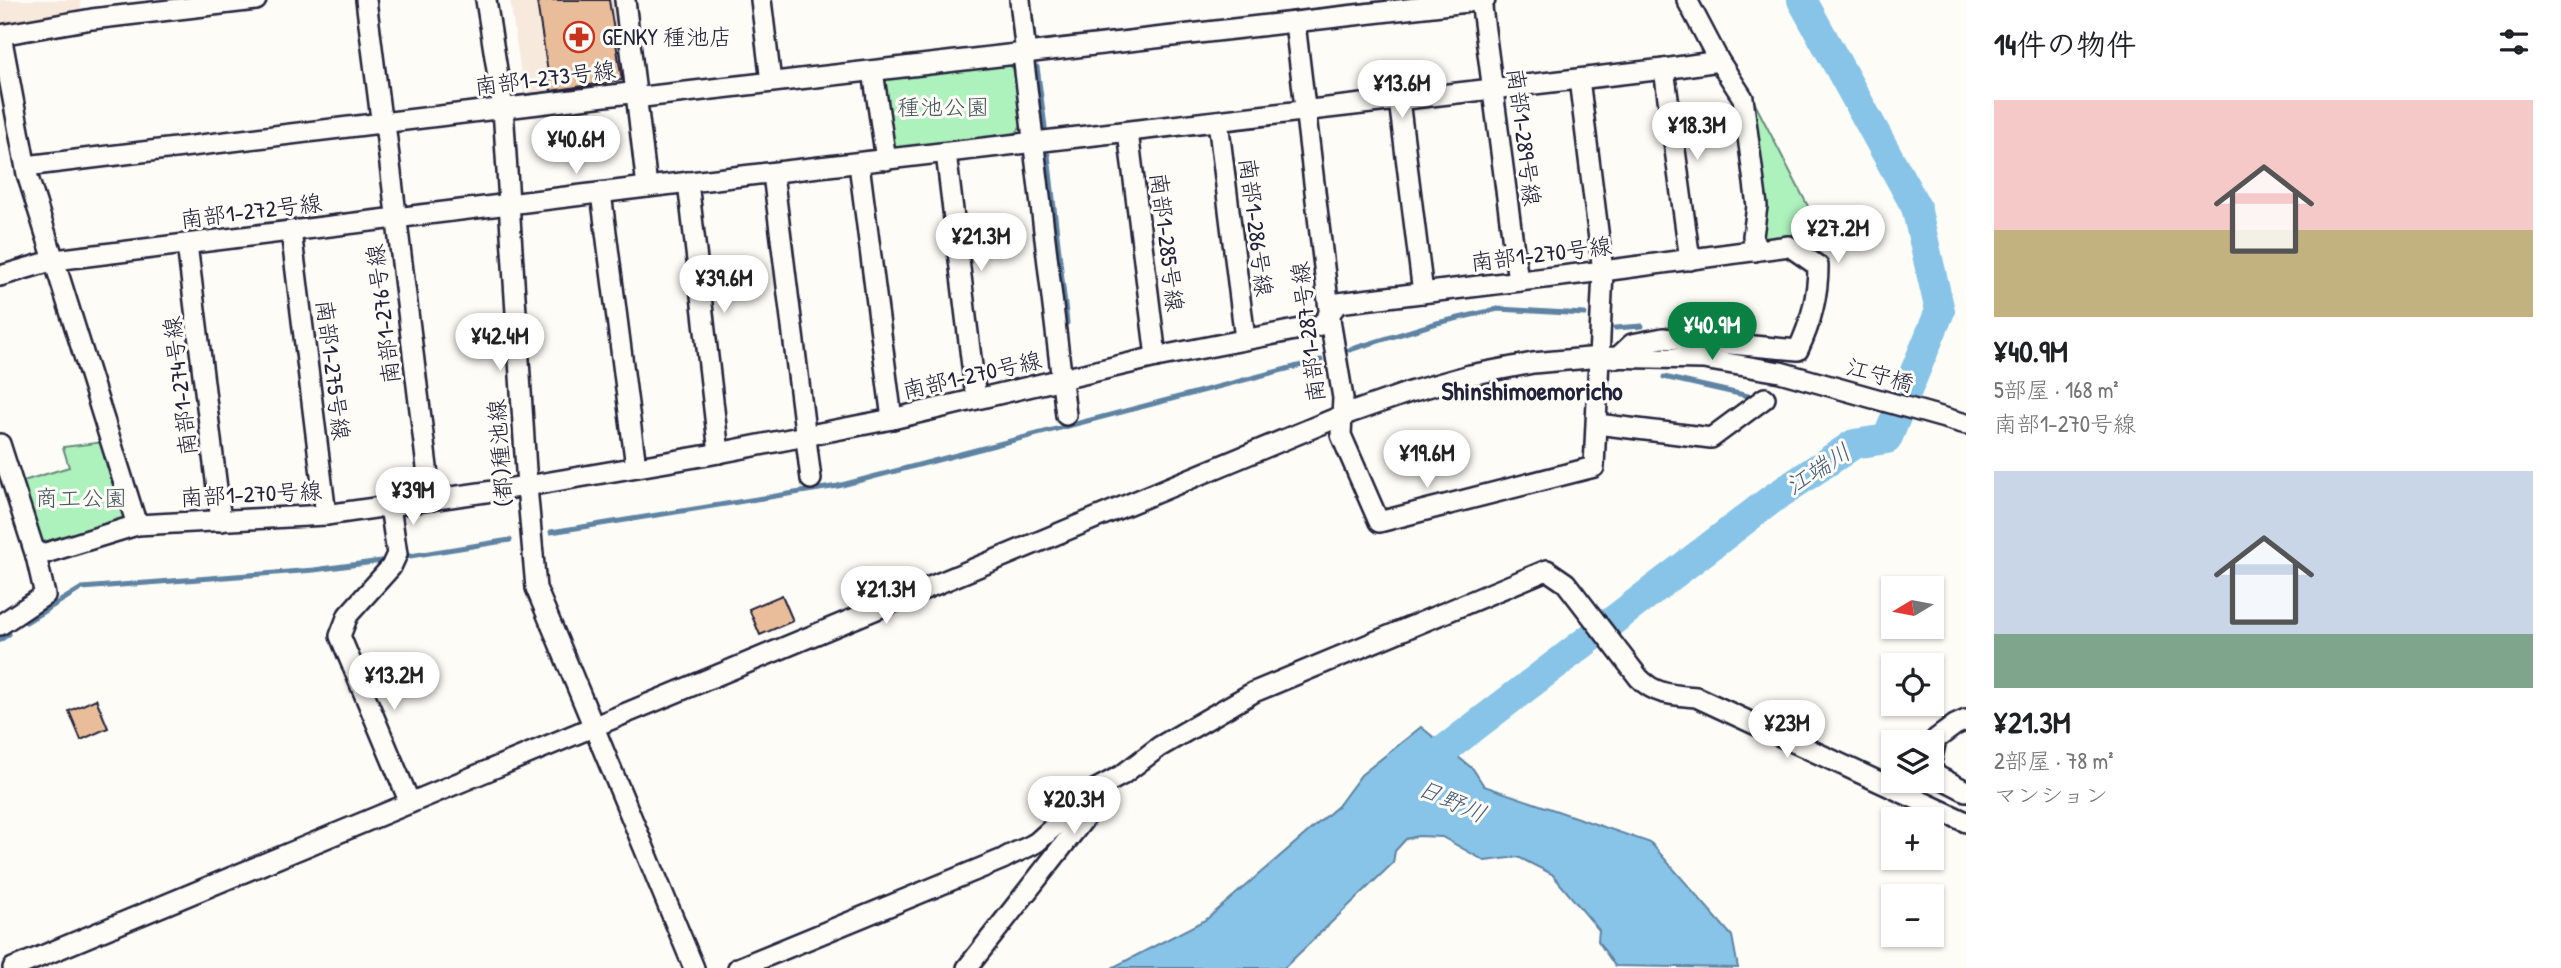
<!DOCTYPE html>
<html lang="ja">
<head>
<meta charset="utf-8">
<style>
  :root { --surface:#fff; --page:#f6f6f6; --text:#202124; --muted:#757577; --accent:#0b8043 }
  body { margin:0; font-family:"Patrick Hand","Klee One",sans-serif; background:var(--page); color:var(--text); height:100vh; display:flex; flex-direction:column; font-size:26px; white-space:nowrap }
  * { box-sizing:border-box; margin:0 }
  p { font-size:23px; color:var(--muted) }
  .icon { flex:none; width:38px; height:38px; fill:none; stroke:currentColor; stroke-width:2; stroke-linecap:round; stroke-linejoin:round }
  .map { position:relative; flex:1; overflow:hidden }
  .panel { display:flex; flex-direction:column; background:var(--surface); width:595px }
  .panel>* { flex:none }
  .needle { width:46px; rotate:260deg }
  .controls { position:absolute; left:1881px; top:576px; display:grid; gap:14px }
  .controls a { display:grid; place-items:center; width:63px; height:63px; border-radius:0px; background:var(--surface); box-shadow:0 2px 5px #0004; font-size:35px }
  .price { position:absolute; translate:-50% -60px; padding:0 16px; border-radius:24px; background:#fff; color:#222; font-size:23px; line-height:46px; filter:drop-shadow(0 2px 4px #0008) }
  .price::after { content:''; position:absolute; left:50%; top:42px; width:21px; height:16px; margin-left:-10px; background:inherit; clip-path:polygon(0 0,100% 0,50% 100%) }
  .price.on { background:var(--accent); color:#fff }
  ul { padding:0; list-style:none }
  li { display:grid; align-content:center; gap:14px; height:371px; padding:0 28px }
  li span { display:grid; place-items:center; height:217px; border-radius:0px; color:#555 }
  li>.icon { margin-inline-start:auto }
  span .icon { width:126px; height:126px; fill:#fffc; stroke-width:1 }
  li b { font-size:30px }
  h2 { display:flex; justify-content:space-between; align-items:center; height:84px; padding:0 28px; font-size:30px }
  main { display:flex; flex:1; min-height:0 }
  .map>svg:first-child { display:block }
  .built { fill:#f7e9db }
  .green { fill:#adf1bc; stroke:#688a7c; stroke-width:2 }
  .water { fill:#87c4e7; stroke:#5f83a2; stroke-width:2 }
  .lines { fill:none; stroke-linecap:round; stroke-linejoin:round }
  .stream { stroke:#5f83a2; stroke-width:5 }
  .river { stroke:#87c4e7; stroke-width:30 }
  .building { fill:#eabd9a; stroke:#22223b; stroke-width:2 }
  .minor-casing { stroke:#22223b; stroke-width:24 }
  .minor { stroke:#fdfcf7; stroke-width:19 }
  .labels { text-anchor:middle; stroke-width:6; stroke-linejoin:round; paint-order:stroke }
  .poi-label { font-size:23px; fill:#22223b; stroke:#fdfcf7; text-anchor:start }
  .street-label { font-size:23px; fill:#22223b; stroke:#fdfcf7 }
  .park-label { font-size:23px; fill:#45565b; stroke:#fdfcf7 }
  .water-label { font-size:24px; font-style:italic; fill:#455b77; stroke:#fdfcf7 }
  .quarter-label { font-size:26px; font-weight:bold; fill:#22223b; stroke:#fdfcf7 }
</style>
</head>
<body>
<main>
<div class="map">
<svg width="1966" height="968" viewBox="0 0 1966 968">
  <rect width="100%" height="100%" fill="#fdfcf7"/>
  <filter id="ink" filterUnits="userSpaceOnUse"><feTurbulence type="fractalNoise" baseFrequency=".0143" numOctaves="2"/><feDisplacementMap in="SourceGraphic" scale="14" xChannelSelector="R" yChannelSelector="G"/><feConvolveMatrix kernelMatrix="1 2 1 2 8 2 1 2 1" color-interpolation-filters="sRGB"/></filter>
  <g filter="url(#ink)">
    <g class="built">
      <path d="M0,0H80L81,7L77,13L0,27Z"/>
      <path d="M510,0H617L628,88L525,100Z"/>
    </g>
    <g class="green">
      <path d="M1007,63L1014,69L1022,126L1014,135L897,150L888,143L880,86L887,78Z"/>
      <path d="M1751,96L1812,214L1817,225L1815,231L1760,240Z"/>
      <path d="M104,442L125,515L122,521L44,545L38,542L20,482L69,467L63,447Z"/>
    </g>
    <path class="water" d="M1421,727L1473,769L1484,786L1651,843L1732,936L1738,968L1615,966L1598,941L1599,930L1552,874L1518,857L1485,861L1442,837L1418,836L1406,839L1395,851L1393,863L1284,968H1112L1207,919L1338,806L1361,775Z"/>
    <g class="lines">
      <g class="stream">
        <path d="M1031,14L1035,45"/>
        <path d="M1037,67L1045,127"/>
        <path d="M1048,155L1067,323"/>
        <path d="M1615,328L1642,326"/>
        <path d="M1349,350L1437,323L1498,309L1585,314"/>
        <path d="M1664,377L1753,397"/>
        <path d="M551,532L838,486L1321,360"/>
        <path d="M410,556L510,540"/>
        <path d="M26,622L82,588L314,570L389,560"/>
        <path d="M0,640L9,634"/>
      </g>
      <path class="river" d="M1414,773L1772,499L1854,444L1887,439L1940,311L1916,207L1802,0"/>
    </g>
    <g class="building">
      <path d="M548,0H609L622,80L551,91L537,2Z"/>
      <path d="M782,595L793,621L760,635L749,609Z"/>
      <path d="M96,699L108,728L81,740L69,711Z"/>
    </g>
    <g class="lines">
      <g class="minor-casing">
        <g id="minor">
          <path d="M366,0L380,111L386,132L431,500"/>
          <path d="M486,0L503,108L527,486L536,588L694,968"/>
          <path d="M625,0L647,187"/>
          <path d="M761,0L771,82"/>
          <path d="M1020,0L1025,46L1024,63L1066,415"/>
          <path d="M1481,0L1518,281"/>
          <path d="M1687,0L1719,61L1743,98L1757,206L1753,236L1755,251"/>
          <path d="M1295,23L1331,326L1343,398L1341,435L1379,522L1594,467L1603,271L1579,79"/>
          <path d="M0,35L92,19L256,0"/>
          <path d="M1,35L27,174L137,525"/>
          <path d="M1664,69L1690,260"/>
          <path d="M873,71L886,160"/>
          <path d="M1399,100L1423,293"/>
          <path d="M1218,121L1245,339"/>
          <path d="M1128,132L1156,357"/>
          <path d="M946,153L976,399"/>
          <path d="M859,164L892,419"/>
          <path d="M26,166L630,93L643,97L1485,0"/>
          <path d="M773,174L811,479"/>
          <path d="M688,182L719,453"/>
          <path d="M601,193L636,467"/>
          <path d="M291,231L326,515"/>
          <path d="M187,244L221,521"/>
          <path d="M0,276L55,260L647,187L1664,69L1719,61"/>
          <path d="M1597,424L1711,438L1765,398"/>
          <path d="M0,444L36,556L45,595L0,625"/>
          <path d="M390,506L397,554L391,567L348,615L340,636L410,803"/>
          <path d="M36,556L137,525L326,515L527,486L708,455L892,419L1156,357L1321,325L1338,303L1603,271L1789,246L1818,266C1818,296 1811,323 1798,350L1663,338L1632,344L1617,358"/>
          <path d="M1932,758L1936,739L1955,725L1966,720"/>
          <path d="M1932,768L1937,776L1966,791"/>
          <path d="M13,968L1341,416L1410,392L1470,375L1533,363L1600,357L1703,359L1780,372L1966,424"/>
          <path d="M738,968L1003,859C1014,852 1026,849 1037,842L1096,789L1122,775L1159,747L1254,692L1547,570L1566,583L1639,678C1655,695 1674,695 1696,697L1966,822"/>
          <path d="M967,968L1098,801"/>
        </g>
      </g>
      <use href="#minor" class="minor"/>
    </g>
  </g>
  <defs>
    <g id="pharmacy-ring" transform="scale(1.575)"><circle r="9.5" fill="#fdfcf7" stroke="#c8321e" stroke-width="1.5"/><path d="M-2-6h4v4h4v4h-4v4h-4v-4h-4v-4h4Z" fill="#c8321e"/></g>
  </defs>
  <g fill-rule="evenodd">
    <use href="#pharmacy-ring" x="579" y="37"/>
  </g>
  <g class="labels">
    <g class="poi-label">
      <text x="602" y="45">GENKY 種池店</text>
    </g>
    <g class="street-label">
      <text transform="translate(545 78) rotate(-7)" y="8">南部1-273号線</text>
      <text transform="translate(1524 137) rotate(83)" y="8">南部1-289号線</text>
      <text transform="translate(251 211) rotate(-7)" y="8">南部1-272号線</text>
      <text transform="translate(1256 227) rotate(83)" y="8">南部1-286号線</text>
      <text transform="translate(1167 242) rotate(83)" y="8">南部1-285号線</text>
      <text transform="translate(1541 254) rotate(-7)" y="8">南部1-270号線</text>
      <text transform="translate(383 314) rotate(-97)" y="8">南部1-276号線</text>
      <text transform="translate(1308 332) rotate(-97)" y="8">南部1-287号線</text>
      <text transform="translate(333 370) rotate(83)" y="8">南部1-275号線</text>
      <text transform="translate(972 375) rotate(-13)" y="8">南部1-270号線</text>
      <text transform="translate(1880 375) rotate(16)" y="8">江守橋</text>
      <text transform="translate(180 386) rotate(-97)" y="8">南部1-274号線</text>
      <text transform="translate(500 453) rotate(-94)" y="8">(都)種池線</text>
      <text transform="translate(251 494) rotate(-3)" y="8">南部1-270号線</text>
    </g>
    <g class="park-label">
      <text x="943" y="115">種池公園</text>
      <text x="81" y="506">商工公園</text>
    </g>
    <g class="water-label">
      <text transform="translate(1818 469) rotate(-33)" y="8">江端川</text>
      <text transform="translate(1452 801) rotate(24)" y="8">日野川</text>
    </g>
    <g class="quarter-label">
      <text x="1532" y="400">Shinshimoemoricho</text>
    </g>
  </g>
</svg>
<div class="controls">
<a><svg class="needle" viewBox="-14 -14 28 28"><path d="M0-13l5 13h-10z" fill="#e53935"/><path d="M0 13l5-13h-10z" fill="#757577"/></svg></a>
<a><svg class="icon" aria-label="locate" viewBox="0 0 24 24"><circle cx="12" cy="12" r="6"/><path d="M12 2v4M12 18v4M2 12h4M18 12h4"/></svg></a>
<a><svg class="icon" aria-label="layers" viewBox="0 0 24 24"><path d="M12 4l9 5-9 5-9-5zM3 14l9 5 9-5"/></svg></a>
<a>+</a>
<a>−</a>
</div>
<b class="price" style="left:1402px;top:120px">¥13.6M</b>
<b class="price" style="left:1697px;top:162px">¥18.3M</b>
<b class="price" style="left:576px;top:176px">¥40.6M</b>
<b class="price" style="left:1838px;top:265px">¥27.2M</b>
<b class="price" style="left:981px;top:273px">¥21.3M</b>
<b class="price" style="left:724px;top:315px">¥39.6M</b>
<b class="price on" style="left:1712px;top:362px">¥40.9M</b>
<b class="price" style="left:500px;top:373px">¥42.4M</b>
<b class="price" style="left:1427px;top:490px">¥19.6M</b>
<b class="price" style="left:413px;top:527px">¥39M</b>
<b class="price" style="left:886px;top:626px">¥21.3M</b>
<b class="price" style="left:394px;top:712px">¥13.2M</b>
<b class="price" style="left:1787px;top:760px">¥23M</b>
<b class="price" style="left:1074px;top:836px">¥20.3M</b>
</div>
<section class="panel">
<h2>14件の物件<svg class="icon" aria-label="filters" viewBox="0 0 24 24"><path d="M4 7h16M4 17h16"/><circle cx="9" cy="7" r="2"/><circle cx="15" cy="17" r="2"/></svg></h2>
<ul>
<li><span style="background:linear-gradient(#f6c9c9 60%,#c2b280 0)"><svg class="icon" aria-label="home" viewBox="0 0 24 24"><path d="M3 11l9-7 9 7M6 9v11h12V9"/></svg></span><div><b>¥40.9M</b><p>5部屋 · 168 m²</p><p>南部1-270号線</p></div></li>
<li><span style="background:linear-gradient(#c9d6e8 75%,#7fa58c 0)"><svg class="icon" aria-label="home" viewBox="0 0 24 24"><path d="M3 11l9-7 9 7M6 9v11h12V9"/></svg></span><div><b>¥21.3M</b><p>2部屋 · 78 m²</p><p>マンション</p></div></li>
</ul>
</section>
</main>
</body>
</html>
